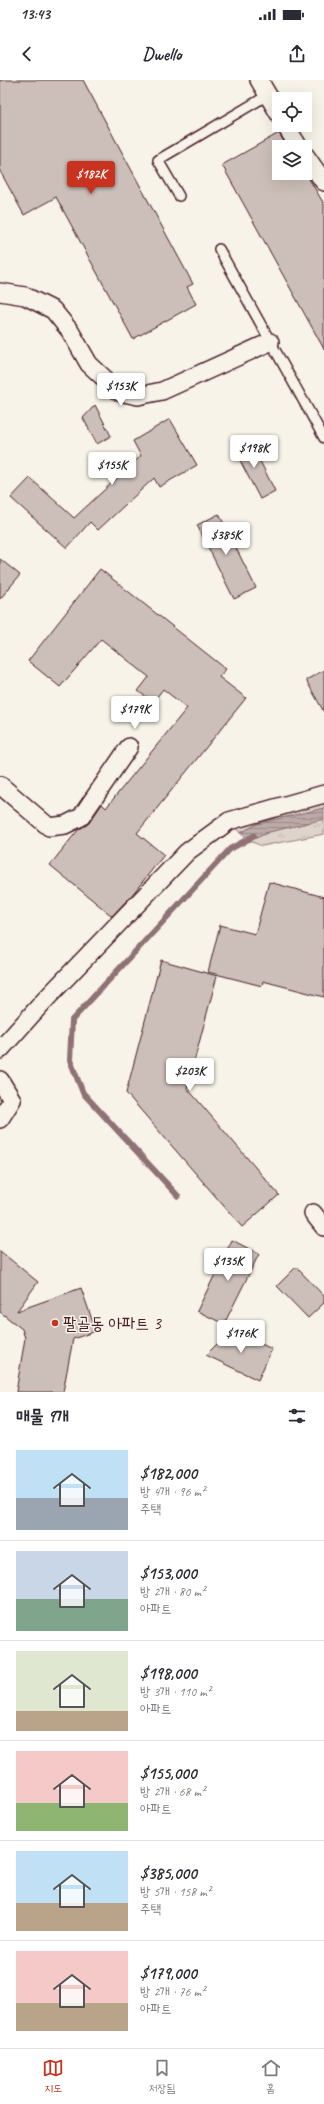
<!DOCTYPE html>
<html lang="ko">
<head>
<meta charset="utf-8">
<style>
  :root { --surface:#fff; --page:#f7f7f7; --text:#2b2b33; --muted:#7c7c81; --line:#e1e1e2; --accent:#c8321e }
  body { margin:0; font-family:Caveat,"Poor Story",sans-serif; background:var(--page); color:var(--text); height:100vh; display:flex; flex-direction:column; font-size:15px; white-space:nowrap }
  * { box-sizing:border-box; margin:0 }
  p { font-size:13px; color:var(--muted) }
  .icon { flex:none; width:22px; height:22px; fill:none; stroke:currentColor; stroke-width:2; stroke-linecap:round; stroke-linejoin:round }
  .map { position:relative; height:1312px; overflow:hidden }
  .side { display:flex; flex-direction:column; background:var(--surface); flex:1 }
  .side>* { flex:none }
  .controls { position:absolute; left:272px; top:12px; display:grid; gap:8px }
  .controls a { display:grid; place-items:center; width:40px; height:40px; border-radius:0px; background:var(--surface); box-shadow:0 4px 16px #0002; font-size:20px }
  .price { position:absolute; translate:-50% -34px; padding:0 9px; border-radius:4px; background:#fff; color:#222; font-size:13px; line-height:26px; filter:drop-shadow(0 1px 2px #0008) }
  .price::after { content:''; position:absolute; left:50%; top:24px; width:12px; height:9px; margin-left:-6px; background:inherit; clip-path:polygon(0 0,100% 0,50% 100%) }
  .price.current { background:var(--accent); color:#fff }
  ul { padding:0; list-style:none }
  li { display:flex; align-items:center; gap:12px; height:100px; padding:0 16px }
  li+li { border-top:1px solid var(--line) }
  li span { display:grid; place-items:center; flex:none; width:112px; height:80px; border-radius:0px; color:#555 }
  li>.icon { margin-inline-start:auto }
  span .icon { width:48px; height:48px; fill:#fffc; stroke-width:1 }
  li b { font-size:17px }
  h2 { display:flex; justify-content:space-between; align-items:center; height:48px; padding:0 16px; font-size:17px }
  .status { display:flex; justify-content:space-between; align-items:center; height:28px; padding:0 20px; background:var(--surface); direction:ltr }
  .status svg { height:11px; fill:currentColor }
  header { display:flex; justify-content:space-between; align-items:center; height:52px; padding:0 16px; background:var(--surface); font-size:18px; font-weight:700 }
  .dock { display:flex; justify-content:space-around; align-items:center; height:56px; border-top:1px solid var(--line); background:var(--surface); font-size:11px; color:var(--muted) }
  .dock a { display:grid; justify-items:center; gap:2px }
  .dock .current { color:var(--accent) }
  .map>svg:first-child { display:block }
  .grass { fill:url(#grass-tufts); stroke:#947a7c }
  .water { fill:url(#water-rules); stroke:#8e7275 }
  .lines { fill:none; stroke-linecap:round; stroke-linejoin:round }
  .stream { stroke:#8e7275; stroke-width:6 }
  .building { fill:#ccbfb9; stroke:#4a1f2b }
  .lane-casing { stroke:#4a1f2b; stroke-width:12 }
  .street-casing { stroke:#4a1f2b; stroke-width:20 }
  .lane { stroke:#f7f3e8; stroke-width:9 }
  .street { stroke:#f7f3e8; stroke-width:17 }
  .poi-dot { fill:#c8321e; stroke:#f7f3e8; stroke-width:1.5 }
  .labels { text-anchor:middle; stroke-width:3; stroke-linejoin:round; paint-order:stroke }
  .poi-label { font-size:17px; fill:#4a1f2b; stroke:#f7f3e8; text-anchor:start }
</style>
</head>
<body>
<div class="status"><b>13:43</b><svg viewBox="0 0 49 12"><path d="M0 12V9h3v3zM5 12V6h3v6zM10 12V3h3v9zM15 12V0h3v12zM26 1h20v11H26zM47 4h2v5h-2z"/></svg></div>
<header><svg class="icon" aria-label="back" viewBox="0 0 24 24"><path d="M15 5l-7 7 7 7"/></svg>Dwello<svg class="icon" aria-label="share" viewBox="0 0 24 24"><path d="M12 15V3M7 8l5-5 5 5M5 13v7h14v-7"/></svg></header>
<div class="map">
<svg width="324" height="1312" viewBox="0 0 324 1312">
  <defs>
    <pattern id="grass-tufts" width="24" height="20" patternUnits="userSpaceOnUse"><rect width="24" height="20" fill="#ded4cc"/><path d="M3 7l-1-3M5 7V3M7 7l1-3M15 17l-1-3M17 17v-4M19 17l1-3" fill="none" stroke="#c0b6af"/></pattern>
    <pattern id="water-rules" width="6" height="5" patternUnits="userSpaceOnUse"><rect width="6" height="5" fill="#bcaaa7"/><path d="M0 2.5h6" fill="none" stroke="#9b8a88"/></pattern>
  </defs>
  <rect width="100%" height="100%" fill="#f7f3e8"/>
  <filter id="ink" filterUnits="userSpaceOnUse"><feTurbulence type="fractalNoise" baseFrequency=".025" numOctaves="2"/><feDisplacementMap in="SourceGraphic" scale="8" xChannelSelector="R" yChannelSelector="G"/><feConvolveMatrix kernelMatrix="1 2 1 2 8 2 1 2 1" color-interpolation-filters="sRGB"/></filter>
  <g filter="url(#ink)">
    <g class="grass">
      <path d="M324,719V728L257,744L240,753L234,746Z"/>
      <path d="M324,739V754L262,766L250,761L269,752Z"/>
    </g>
    <path class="water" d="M324,728V739L269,752L250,761L240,753L257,744Z"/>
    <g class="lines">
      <path class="stream" d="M178,1116L83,1013L70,980L72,940L230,769L254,756"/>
    </g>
    <g class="building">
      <path d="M0,0H83L193,204L187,207L196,224L133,259L56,117L24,135L0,91Z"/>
      <path d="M279,53L287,67H279V93L305,92L324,124V269L222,85Z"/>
      <path d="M95,325L111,356L97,364L83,338Z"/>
      <path d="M170,339L197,385L159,407L154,398L98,450L90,442L67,468L11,418L30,398L74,438L141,376L133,361Z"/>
      <path d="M249,359L275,411L260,419L233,367Z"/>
      <path d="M219,434L256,508L234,519L197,445Z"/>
      <path d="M0,479L20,495L0,519Z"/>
      <path d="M100,489L226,589L219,597L246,618L137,753L164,775L131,816L112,836L50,785L78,750L89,743L102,724L106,728L187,628L163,609L153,622L138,611L149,597L101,559L60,607L28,581Z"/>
      <path d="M324,590V632L306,600Z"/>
      <path d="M269,802L324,817V917L263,901L262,906L208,892L220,845L255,854Z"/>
      <path d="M161,880L217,896L187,1008L279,1115L242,1147L126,1013Z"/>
      <path d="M232,1160L259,1174L224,1244L197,1231Z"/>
      <path d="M0,1171L38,1202L17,1231L81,1208L96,1251L73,1259L63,1312H16L25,1258L22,1249L0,1232Z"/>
      <path d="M296,1187L324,1216V1223L308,1238L277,1206Z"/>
      <path d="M231,1250L272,1269L258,1300L206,1275Z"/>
    </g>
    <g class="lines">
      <g class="lane-casing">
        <g id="lane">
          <path d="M179,116L158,80L268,15"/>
          <path d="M219,169L324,358"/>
        </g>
      </g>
      <g class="street-casing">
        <g id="street">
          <path d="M259,0L279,34"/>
          <path d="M285,45L299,67"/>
          <path d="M305,75L324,102"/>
          <path d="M0,212L25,216L53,230L70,251L89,284L119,312L138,316L162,311L270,262"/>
          <path d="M0,705L49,747L65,745L81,737L129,667"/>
          <path d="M0,970L44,921L187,772L229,741L324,714"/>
          <path d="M0,1000L12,1020L0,1039"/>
          <path d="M313,1133L324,1147"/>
        </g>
      </g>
      <use href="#lane" class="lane"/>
      <use href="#street" class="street"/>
    </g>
  </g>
  <circle class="poi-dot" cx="55" cy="1243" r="4"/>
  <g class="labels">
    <g class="poi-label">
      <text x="63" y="1249">팔골동 아파트 3</text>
    </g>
  </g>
</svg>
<div class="controls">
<a><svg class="icon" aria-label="locate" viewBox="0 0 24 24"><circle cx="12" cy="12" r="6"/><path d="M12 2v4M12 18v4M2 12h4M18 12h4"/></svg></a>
<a><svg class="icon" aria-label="layers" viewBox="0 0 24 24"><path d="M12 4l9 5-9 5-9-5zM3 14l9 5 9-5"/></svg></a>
</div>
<b class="price current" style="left:91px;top:115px">$182K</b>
<b class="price" style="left:121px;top:327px">$153K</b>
<b class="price" style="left:254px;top:389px">$198K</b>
<b class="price" style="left:112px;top:406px">$155K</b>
<b class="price" style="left:226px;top:476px">$385K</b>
<b class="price" style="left:135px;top:650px">$179K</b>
<b class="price" style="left:190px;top:1012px">$203K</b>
<b class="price" style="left:228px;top:1202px">$135K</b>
<b class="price" style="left:241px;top:1274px">$176K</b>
</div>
<section class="side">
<h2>매물 9개<svg class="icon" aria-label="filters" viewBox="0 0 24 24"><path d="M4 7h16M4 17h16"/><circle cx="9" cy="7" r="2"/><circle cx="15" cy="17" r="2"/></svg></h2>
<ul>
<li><span style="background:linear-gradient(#bfe0f5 60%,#9aa5b1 0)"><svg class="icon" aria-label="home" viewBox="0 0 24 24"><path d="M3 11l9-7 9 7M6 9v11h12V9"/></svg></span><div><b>$182,000</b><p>방 4개 · 96 m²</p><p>주택</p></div></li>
<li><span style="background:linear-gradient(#c9d6e8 60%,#7fa58c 0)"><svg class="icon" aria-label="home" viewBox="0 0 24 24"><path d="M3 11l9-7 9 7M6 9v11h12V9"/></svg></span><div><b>$153,000</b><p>방 2개 · 80 m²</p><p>아파트</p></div></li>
<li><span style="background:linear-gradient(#dfe7d0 75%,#b9a48a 0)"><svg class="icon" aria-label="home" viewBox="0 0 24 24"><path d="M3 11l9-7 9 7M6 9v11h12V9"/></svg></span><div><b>$198,000</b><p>방 3개 · 110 m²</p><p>아파트</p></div></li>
<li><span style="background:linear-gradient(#f6c9c9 65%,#8fb573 0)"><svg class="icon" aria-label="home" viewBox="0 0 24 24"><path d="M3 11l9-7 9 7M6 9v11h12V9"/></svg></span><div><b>$155,000</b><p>방 2개 · 68 m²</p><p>아파트</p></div></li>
<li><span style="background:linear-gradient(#bfe0f5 65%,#b9a48a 0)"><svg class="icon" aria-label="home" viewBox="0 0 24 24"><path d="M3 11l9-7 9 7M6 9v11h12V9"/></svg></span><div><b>$385,000</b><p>방 5개 · 158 m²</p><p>주택</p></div></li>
<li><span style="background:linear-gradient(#f6c9c9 65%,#b9a48a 0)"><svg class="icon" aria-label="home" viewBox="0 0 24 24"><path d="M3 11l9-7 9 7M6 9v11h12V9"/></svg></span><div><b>$179,000</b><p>방 2개 · 76 m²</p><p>아파트</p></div></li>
</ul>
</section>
<nav class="dock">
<a class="current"><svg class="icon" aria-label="map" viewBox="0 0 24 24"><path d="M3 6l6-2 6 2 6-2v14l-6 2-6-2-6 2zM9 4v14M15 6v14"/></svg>지도</a>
<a><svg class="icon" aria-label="saved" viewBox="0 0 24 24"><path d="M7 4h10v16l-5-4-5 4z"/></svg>저장됨</a>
<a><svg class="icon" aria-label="home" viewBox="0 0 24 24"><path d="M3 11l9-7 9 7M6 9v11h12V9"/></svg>홈</a>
</nav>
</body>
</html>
